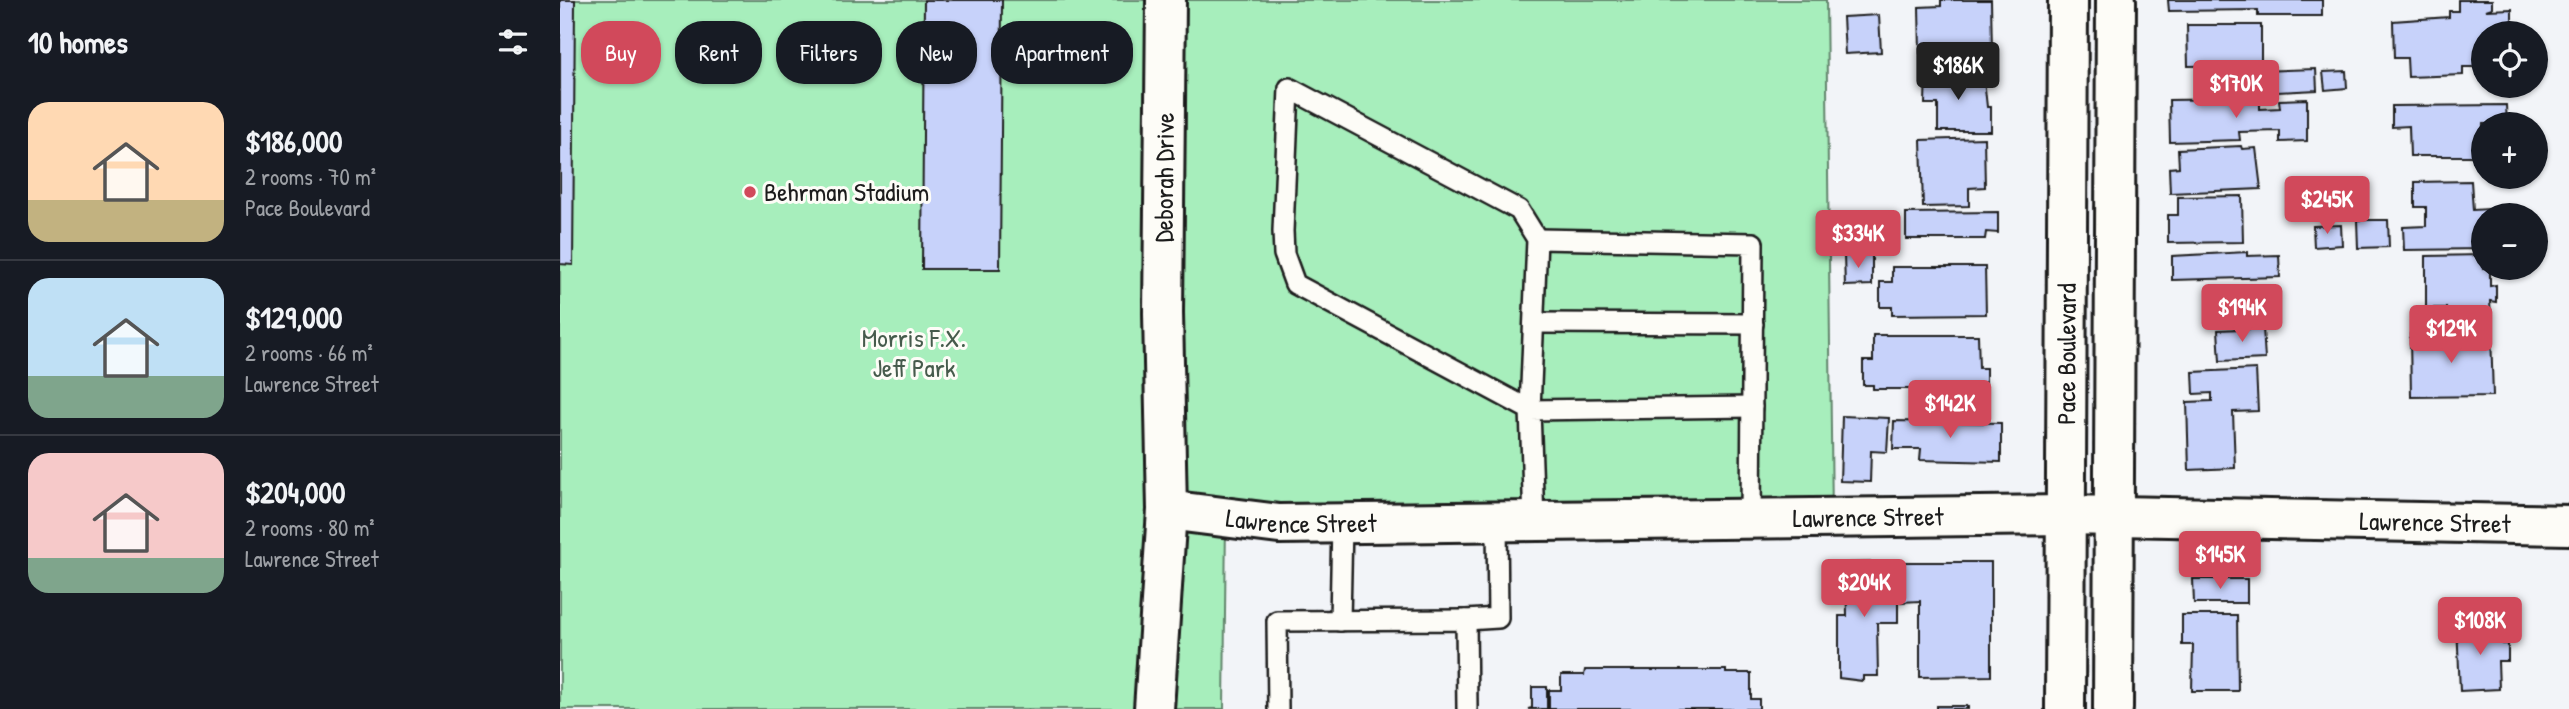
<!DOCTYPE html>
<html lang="en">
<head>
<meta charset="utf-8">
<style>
  :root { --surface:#171b24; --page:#242831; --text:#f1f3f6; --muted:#9ea1a6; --line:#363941; --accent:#d1495b }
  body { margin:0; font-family:"Patrick Hand",sans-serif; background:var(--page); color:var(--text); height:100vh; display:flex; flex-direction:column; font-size:26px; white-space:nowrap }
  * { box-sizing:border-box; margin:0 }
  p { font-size:23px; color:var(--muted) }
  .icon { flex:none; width:38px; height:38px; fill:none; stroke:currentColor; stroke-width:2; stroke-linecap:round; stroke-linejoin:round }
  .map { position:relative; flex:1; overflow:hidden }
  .sheet { display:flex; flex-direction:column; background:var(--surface); width:560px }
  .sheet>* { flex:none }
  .banner { position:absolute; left:21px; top:21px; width:665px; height:63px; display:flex; gap:14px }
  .controls { position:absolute; left:1911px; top:21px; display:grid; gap:14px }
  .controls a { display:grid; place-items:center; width:77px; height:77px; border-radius:50%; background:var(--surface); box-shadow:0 2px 5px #0004; font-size:35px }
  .price { position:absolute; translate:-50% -60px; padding:0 16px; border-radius:7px; background:var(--accent); color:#fff; font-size:23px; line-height:46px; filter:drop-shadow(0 2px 4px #0008) }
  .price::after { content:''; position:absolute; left:50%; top:42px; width:21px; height:16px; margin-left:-10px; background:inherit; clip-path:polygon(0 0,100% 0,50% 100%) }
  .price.selected { background:#222; color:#fff }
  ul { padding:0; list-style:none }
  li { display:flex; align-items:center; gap:21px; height:175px; padding:0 28px }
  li+li { border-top:2px solid var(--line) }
  li span { display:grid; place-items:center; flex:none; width:196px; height:140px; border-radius:21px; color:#555 }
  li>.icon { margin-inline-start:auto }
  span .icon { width:84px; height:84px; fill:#fffc; stroke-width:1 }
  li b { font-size:30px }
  h2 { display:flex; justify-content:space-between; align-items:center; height:84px; padding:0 28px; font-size:30px }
  .tag { padding:0 24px; border-radius:28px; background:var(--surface); box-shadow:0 2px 5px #0004; font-size:24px; line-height:63px }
  .tag.selected { background:var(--accent); color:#fff }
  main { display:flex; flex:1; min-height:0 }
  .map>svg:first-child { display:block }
  .green { fill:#a7eebc; stroke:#62856c; stroke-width:2 }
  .building { fill:#c7d2fa; stroke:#1c1c1c; stroke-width:2 }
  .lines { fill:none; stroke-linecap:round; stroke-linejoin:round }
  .service-casing { stroke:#1c1c1c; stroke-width:24 }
  .minor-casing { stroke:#1c1c1c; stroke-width:44 }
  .tertiary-casing { stroke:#1c1c1c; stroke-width:44 }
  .service { stroke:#fdfcf7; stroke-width:19 }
  .minor { stroke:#fdfcf7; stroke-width:38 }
  .tertiary { stroke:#fdfcf7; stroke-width:38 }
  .poi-dot { fill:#d1495b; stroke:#fdfcf7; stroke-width:2.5 }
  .labels { text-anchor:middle; stroke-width:6; stroke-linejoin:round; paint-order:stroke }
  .street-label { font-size:26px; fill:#1c1c1c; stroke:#fdfcf7 }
  .poi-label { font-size:26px; fill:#1c1c1c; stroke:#fdfcf7; text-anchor:start }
  .park-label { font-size:26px; fill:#465b4c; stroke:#fdfcf7 }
</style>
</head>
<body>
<main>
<section class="sheet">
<h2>10 homes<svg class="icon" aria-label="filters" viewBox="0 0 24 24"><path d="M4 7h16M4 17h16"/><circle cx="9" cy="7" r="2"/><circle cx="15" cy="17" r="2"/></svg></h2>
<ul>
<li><span style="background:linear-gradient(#ffd9b3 70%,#c2b280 0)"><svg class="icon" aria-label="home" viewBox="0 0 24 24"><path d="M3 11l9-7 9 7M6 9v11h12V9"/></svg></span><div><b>$186,000</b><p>2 rooms · 70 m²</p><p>Pace Boulevard</p></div></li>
<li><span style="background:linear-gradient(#bfe0f5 70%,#7fa58c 0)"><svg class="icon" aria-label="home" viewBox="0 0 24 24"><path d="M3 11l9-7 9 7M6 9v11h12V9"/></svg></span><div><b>$129,000</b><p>2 rooms · 66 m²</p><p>Lawrence Street</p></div></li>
<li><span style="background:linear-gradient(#f6c9c9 75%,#7fa58c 0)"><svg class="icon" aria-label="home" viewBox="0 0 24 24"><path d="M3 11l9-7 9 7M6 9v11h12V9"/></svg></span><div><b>$204,000</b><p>2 rooms · 80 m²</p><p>Lawrence Street</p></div></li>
</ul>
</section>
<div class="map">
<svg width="2009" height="709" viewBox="0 0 2009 709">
  <rect width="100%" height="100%" fill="#f2f4f8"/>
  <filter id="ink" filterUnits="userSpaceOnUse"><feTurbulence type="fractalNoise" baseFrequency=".0143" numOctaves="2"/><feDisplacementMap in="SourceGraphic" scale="14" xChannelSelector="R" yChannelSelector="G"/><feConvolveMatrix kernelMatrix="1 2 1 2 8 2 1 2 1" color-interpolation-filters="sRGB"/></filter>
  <g filter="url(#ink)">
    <path class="green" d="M0,0H1266L1272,518H666L664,709H0Z"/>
    <g class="building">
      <path d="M0,0H15L13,265L0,264Z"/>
      <path d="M364,0H442L440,269H362Z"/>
      <path d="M1381,0H1431L1432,52L1360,53L1359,7L1381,6Z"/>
      <path d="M1608,0H1762V16H1698V10L1609,11Z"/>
      <path d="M1898,0H1932V8L1926,10L1952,9V33H1923V67H1903V75L1848,77L1847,58H1834L1833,21L1889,17V11H1898Z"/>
      <path d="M1319,15L1321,52L1285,54L1283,17Z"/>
      <path d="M1627,25H1701V65L1628,66Z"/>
      <path d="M1756,69L1757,90L1698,93V71Z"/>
      <path d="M1786,71L1787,88L1765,90L1763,72Z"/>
      <path d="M1366,72H1403V79H1424L1427,107H1431V131H1378V104H1365Z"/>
      <path d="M1678,99L1700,100V109L1720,108L1719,100L1747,99V141L1720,142V131L1679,132L1680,140L1610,142L1609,100Z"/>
      <path d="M1946,105L1947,124H1923V156H1850L1849,126L1832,127V106Z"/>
      <path d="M1424,138L1425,187L1409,188V206L1363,207L1361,140Z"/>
      <path d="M1681,146L1682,149L1696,148L1701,189L1610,193L1609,168L1619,167L1618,149Z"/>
      <path d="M1911,181L1913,210L1929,209V215H1923V249L1844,250L1843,227L1866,226V207H1855V182Z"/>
      <path d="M1682,196L1683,242L1608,243V215H1618V197Z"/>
      <path d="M1438,212V233L1426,232L1425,239H1346V213Z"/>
      <path d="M1797,220H1828L1829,247L1798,248Z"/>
      <path d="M1312,225V245H1285V226Z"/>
      <path d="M1781,225L1782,245L1754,247L1753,226Z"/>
      <path d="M1687,252V256L1719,255L1720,277L1612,280V256Z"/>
      <path d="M1312,254V285L1285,286L1284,255Z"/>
      <path d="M1923,255V268H1930V286L1936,285V302L1930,301L1931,318H1886V308H1866V256Z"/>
      <path d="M1332,267H1425L1426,314L1332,315V307H1320V282H1332Z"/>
      <path d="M1703,328L1705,359L1660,361L1658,330Z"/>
      <path d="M1931,333L1933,396L1851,397L1850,334Z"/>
      <path d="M1313,335H1418L1419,368H1426V389H1313V385H1303V361H1313Z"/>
      <path d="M1696,369L1698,411L1673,412L1675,468L1629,470L1627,402L1652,401V393L1634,394L1633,372Z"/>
      <path d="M1282,416L1329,418L1327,452L1311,451L1310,482L1280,481Z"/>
      <path d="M1334,421L1441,423V462L1360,460L1361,449H1333Z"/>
      <path d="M1324,562L1325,591H1338V623H1317L1318,676H1303V681L1279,678V616H1287L1286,563Z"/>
      <path d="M1340,562H1431V676L1360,677V601L1341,602Z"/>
      <path d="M1633,579H1687V603H1634Z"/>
      <path d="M1622,615H1677L1678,691H1632L1633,645H1622Z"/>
      <path d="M1937,624V635H1943V644H1948V661H1938L1939,689L1900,691L1897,625Z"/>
      <path d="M1025,670H1166V673H1191V699H1199V709H989V690H1001V675H1024Z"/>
      <path d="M972,687H987V709H968L972,708Z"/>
      <rect x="1377" y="706" width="31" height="3"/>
    </g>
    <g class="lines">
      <g class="service-casing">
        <g id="service">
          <path d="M977,239L1193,243L1191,519"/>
          <path d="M974,323L1193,324"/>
          <path d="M974,521L970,410L977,239L959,210L729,88L723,231L724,254L735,284L970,410L1192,407"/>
          <path d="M906,620L938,618L937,522"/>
          <path d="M780,621L782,523"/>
          <path d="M718,709L717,621L906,620L907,709"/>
        </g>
      </g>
      <g class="minor-casing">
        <g id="minor">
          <path id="s1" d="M607,510L719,524L1506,515L2009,525"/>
          <path id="s2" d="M594,709L607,510L603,313L606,0"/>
        </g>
      </g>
      <g class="tertiary-casing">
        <g id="tertiary">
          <path id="s3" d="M1505,709L1508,0"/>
          <path d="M1553,709L1556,0"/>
        </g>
      </g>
      <use href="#service" class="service"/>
      <use href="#minor" class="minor"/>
      <use href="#tertiary" class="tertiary"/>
    </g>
  </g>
  <circle class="poi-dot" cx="190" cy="192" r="7"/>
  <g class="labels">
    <g class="street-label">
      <text dy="9" stroke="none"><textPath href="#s2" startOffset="532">Deborah Drive</textPath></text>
      <text dy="9" stroke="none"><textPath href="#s3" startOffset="355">Pace Boulevard</textPath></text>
      <text dy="9" stroke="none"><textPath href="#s1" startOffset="702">Lawrence Street</textPath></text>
      <text dy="9" stroke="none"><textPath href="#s1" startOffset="135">Lawrence Street</textPath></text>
      <text dy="9" stroke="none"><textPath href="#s1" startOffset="1269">Lawrence Street</textPath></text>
    </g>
    <g class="poi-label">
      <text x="204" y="201">Behrman Stadium</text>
    </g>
    <g class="park-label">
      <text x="354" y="347">Morris F.X.<tspan x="354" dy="30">Jeff Park</tspan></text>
    </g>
  </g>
</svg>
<div class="controls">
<a><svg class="icon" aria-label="locate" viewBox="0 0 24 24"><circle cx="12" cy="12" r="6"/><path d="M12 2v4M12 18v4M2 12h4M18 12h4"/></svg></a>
<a>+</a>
<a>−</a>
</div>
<b class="price selected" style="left:1398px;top:102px">$186K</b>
<b class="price" style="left:1676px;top:120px">$170K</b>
<b class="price" style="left:1767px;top:236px">$245K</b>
<b class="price" style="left:1298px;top:270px">$334K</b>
<b class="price" style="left:1682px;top:344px">$194K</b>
<b class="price" style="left:1891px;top:365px">$129K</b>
<b class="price" style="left:1390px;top:440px">$142K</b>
<b class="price" style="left:1660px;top:591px">$145K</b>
<b class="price" style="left:1304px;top:619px">$204K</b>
<b class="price" style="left:1920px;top:657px">$108K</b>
<div class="banner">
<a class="tag selected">Buy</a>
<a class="tag">Rent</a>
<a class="tag">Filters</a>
<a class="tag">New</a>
<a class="tag">Apartment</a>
</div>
</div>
</main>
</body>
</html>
